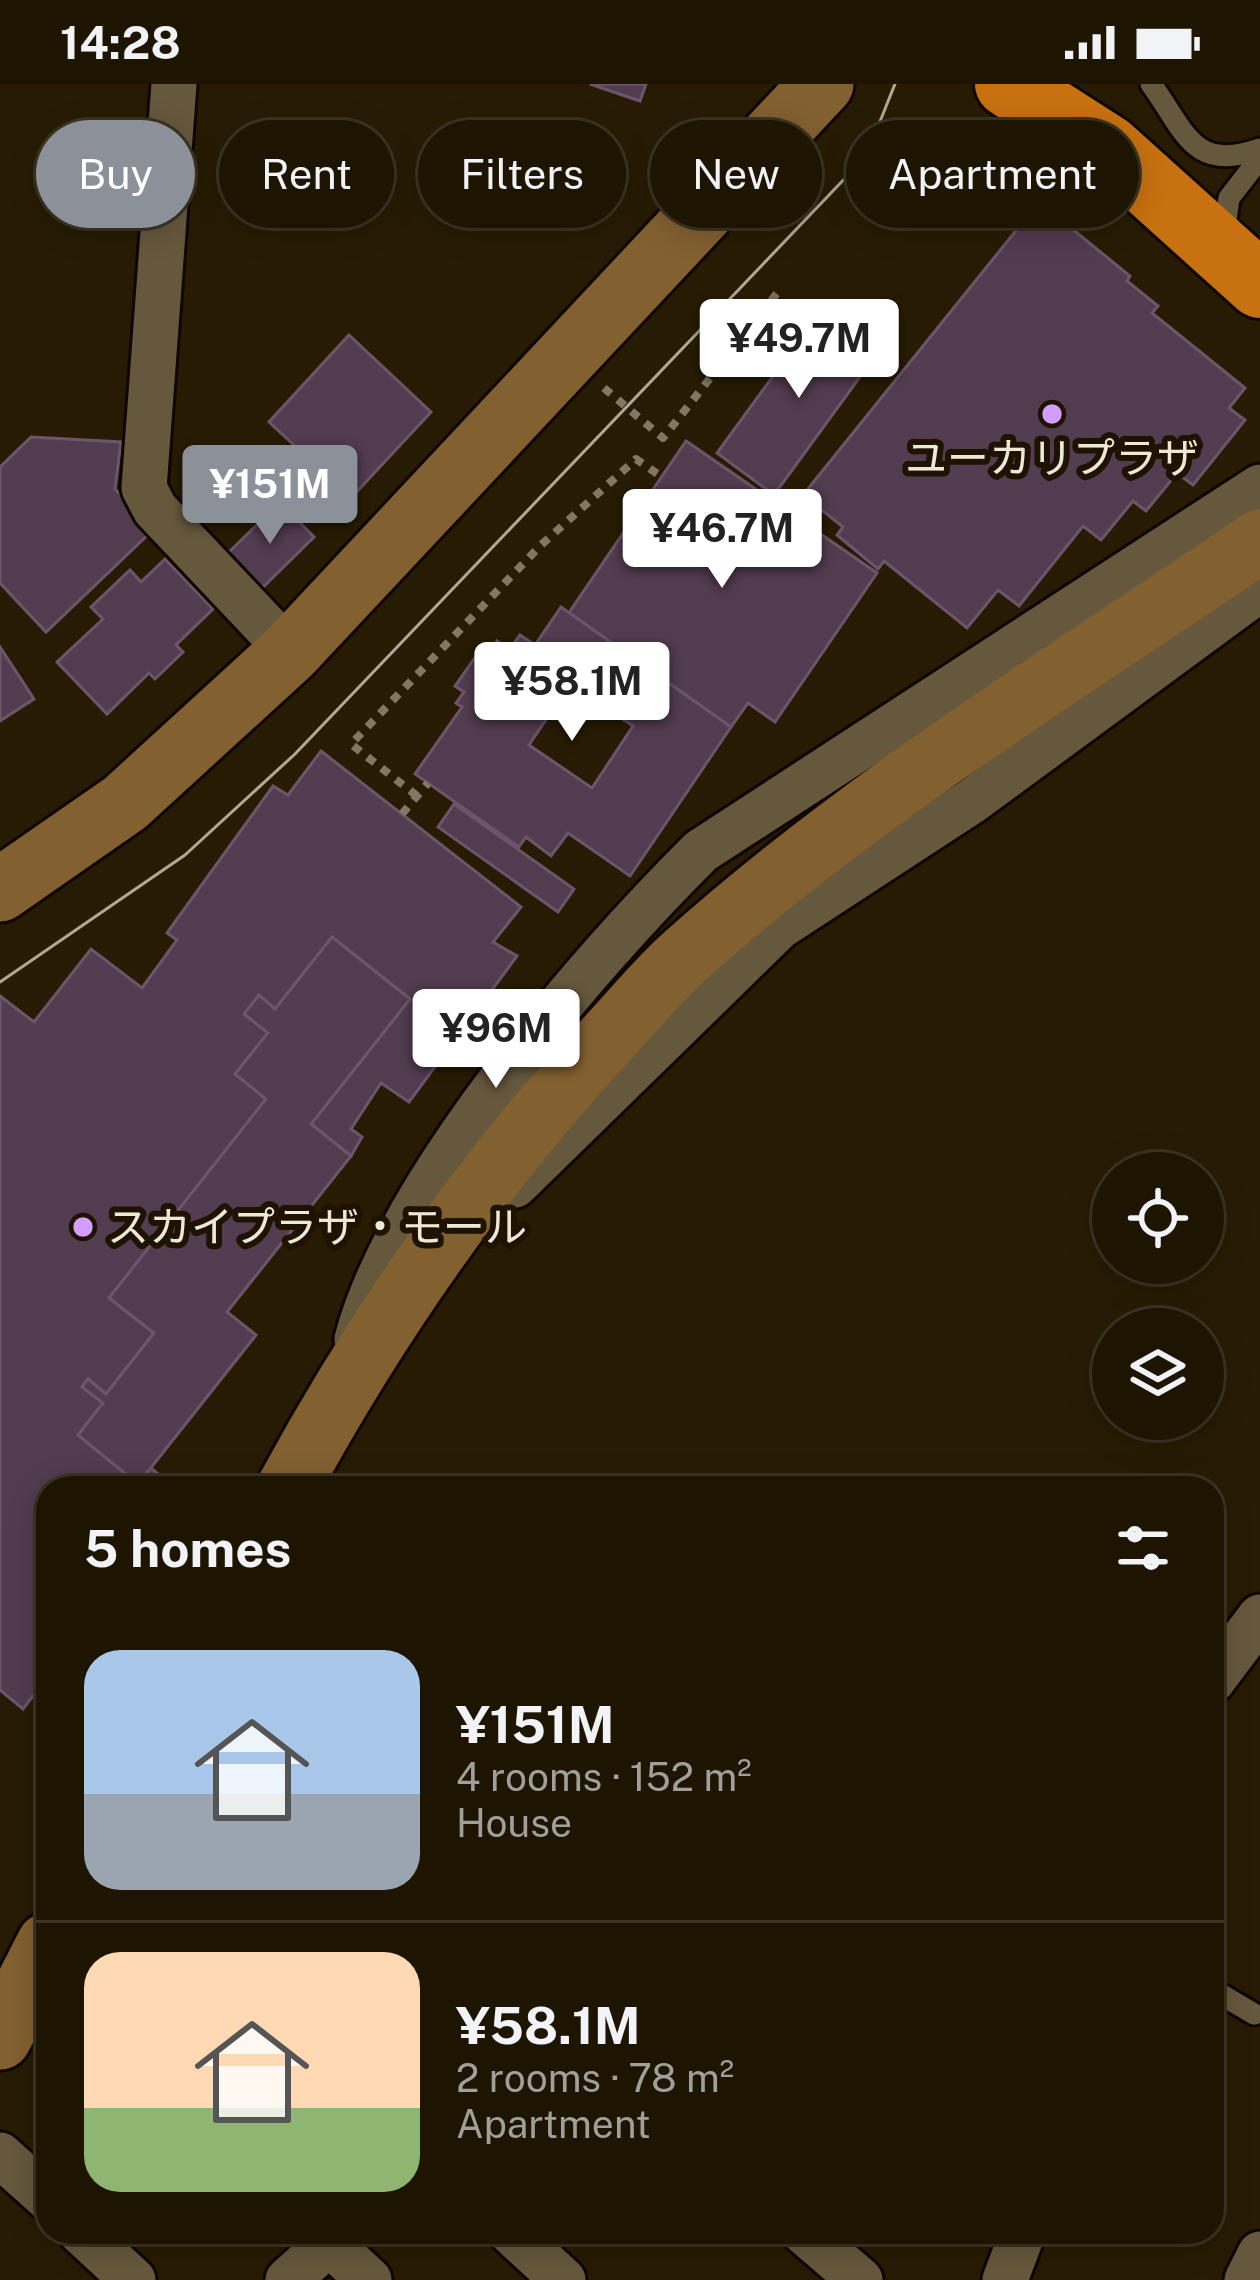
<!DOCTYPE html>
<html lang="en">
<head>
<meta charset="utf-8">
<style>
  :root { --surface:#1d1502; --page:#2a2211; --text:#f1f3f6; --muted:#a09f99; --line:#3b3424; --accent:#8c9099 }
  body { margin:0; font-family:"Public Sans","Noto Sans JP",sans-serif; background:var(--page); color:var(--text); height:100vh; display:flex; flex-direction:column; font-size:45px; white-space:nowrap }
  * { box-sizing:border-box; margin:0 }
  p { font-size:39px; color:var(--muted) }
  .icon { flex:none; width:66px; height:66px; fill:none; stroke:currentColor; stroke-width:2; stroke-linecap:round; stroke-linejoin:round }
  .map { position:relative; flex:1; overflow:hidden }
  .panel { position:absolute; left:36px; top:1392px; width:1188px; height:768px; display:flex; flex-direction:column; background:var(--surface); border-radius:36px; box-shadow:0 6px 30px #0003,0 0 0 3px var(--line) }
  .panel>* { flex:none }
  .top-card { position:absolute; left:36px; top:36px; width:1188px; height:108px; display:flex; gap:24px }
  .controls { position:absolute; left:1092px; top:1068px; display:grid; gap:24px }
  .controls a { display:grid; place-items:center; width:132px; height:132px; border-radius:50%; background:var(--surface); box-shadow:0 6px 30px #0003,0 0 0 3px var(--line); font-size:60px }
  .price { position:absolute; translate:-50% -102px; padding:0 27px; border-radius:12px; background:#fff; color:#222; font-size:39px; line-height:78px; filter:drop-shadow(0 3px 6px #0008) }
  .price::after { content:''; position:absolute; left:50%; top:72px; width:36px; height:27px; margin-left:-18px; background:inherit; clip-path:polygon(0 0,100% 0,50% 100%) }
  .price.on { background:var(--accent); color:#fff }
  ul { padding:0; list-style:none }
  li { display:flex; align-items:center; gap:36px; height:300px; padding:0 48px }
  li+li { border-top:3px solid var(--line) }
  li span { display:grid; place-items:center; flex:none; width:336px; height:240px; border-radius:36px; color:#555 }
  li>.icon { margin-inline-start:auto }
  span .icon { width:144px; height:144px; fill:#fffc; stroke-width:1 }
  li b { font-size:51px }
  h2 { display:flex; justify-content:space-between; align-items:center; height:144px; padding:0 48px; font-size:51px }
  .tag { padding:0 42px; border-radius:54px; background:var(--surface); box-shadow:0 6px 30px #0003,0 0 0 3px var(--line); font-size:42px; line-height:108px }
  .tag.on { background:var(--accent); color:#fff }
  .status { display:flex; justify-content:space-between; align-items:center; height:84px; padding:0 60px; background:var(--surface); direction:ltr }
  .status svg { height:33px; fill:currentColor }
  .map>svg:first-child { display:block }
  .building { fill:#523c4f; stroke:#6c556a; stroke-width:3; fill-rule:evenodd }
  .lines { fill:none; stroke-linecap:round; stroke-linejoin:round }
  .lane-casing { stroke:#100600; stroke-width:27 }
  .street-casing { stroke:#100600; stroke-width:51 }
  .secondary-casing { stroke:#100600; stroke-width:69 }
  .highway-casing { stroke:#100600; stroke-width:72 }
  .path { stroke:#817863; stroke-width:8; stroke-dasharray:9 9; stroke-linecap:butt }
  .lane { stroke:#65583d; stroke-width:21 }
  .street { stroke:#65583d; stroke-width:45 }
  .secondary { stroke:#836030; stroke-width:63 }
  .highway { stroke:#c87111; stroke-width:66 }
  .tram { stroke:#b0a896; stroke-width:3 }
  .poi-dot { fill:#d29dfd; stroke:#1d1300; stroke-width:4.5 }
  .labels { text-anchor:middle; stroke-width:12; stroke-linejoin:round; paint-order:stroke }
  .poi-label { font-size:42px; fill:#efe8d9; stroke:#1d1300 }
</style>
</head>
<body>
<div class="status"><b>14:28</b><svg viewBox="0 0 49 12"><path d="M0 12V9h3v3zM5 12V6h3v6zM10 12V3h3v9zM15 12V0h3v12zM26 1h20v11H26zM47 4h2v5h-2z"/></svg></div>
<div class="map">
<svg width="1260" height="2196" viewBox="0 0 1260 2196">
  <rect width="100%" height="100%" fill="#271c03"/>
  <g class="building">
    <path d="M590,0H646L640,17Z"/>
    <path d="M1039,118L1130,192L1127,197L1158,222L1152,229L1245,304L1229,324L1245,336L1193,401L1177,389L1146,427L1133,417L1101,456L1083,442L1019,522L998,506L967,544L884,477L878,485L837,451L843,443L803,411Z"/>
    <path d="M824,222L881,264L774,411L717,369Z"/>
    <path d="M349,251L431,328L351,414L269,338Z"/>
    <path d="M31,353L121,358L115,405L153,446L46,548L0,499V383Z"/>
    <path d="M686,357L877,489L775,638L748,619L731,643L568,530Z"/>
    <path d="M280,418L314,453L259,507L225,472Z"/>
    <path d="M165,475L213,525L176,561L183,568L155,595L149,589L107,630L57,578L103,535L91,523L130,486L141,498Z"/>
    <path d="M561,523L731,643L630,792L568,749L551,772L526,753L519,763L415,690L462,623L456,619L464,608L455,602L481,565L489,570L497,557L509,566L520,551L535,561ZM570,600L633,642L592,704L529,661Z"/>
    <path d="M0,563L34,615L0,637Z"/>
    <path d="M321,667L521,823L493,858L517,872L409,1018L381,999L351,1045L362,1053L351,1072L311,1040L410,915L332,853L275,925L259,911L244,930L268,949L235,990L266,1015L109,1214L154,1249L106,1310L88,1295L82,1303L103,1319L78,1351L138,1400L151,1384L174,1404H48V1592L23,1625L0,1606V912L34,938L91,865L142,904L177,856L167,849L273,702L288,711Z"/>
    <path d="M454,720L574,805L558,828L438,743Z"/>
    <path d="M332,853L410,915L311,1040L351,1072L227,1228L256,1251L138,1400L78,1351L103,1319L82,1303L88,1295L106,1310L154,1249L109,1214L266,1015L235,990L268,949L244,930L259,911L275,925Z"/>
  </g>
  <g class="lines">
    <g class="lane-casing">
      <g id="lane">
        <path d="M1151,0C1185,46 1192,89 1260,65"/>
        <path d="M1224,152L1229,114L1260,74"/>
        <path d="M1212,1905L1254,1930"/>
      </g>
    </g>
    <g class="street-casing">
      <g id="street">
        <path d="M174,0L144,404L155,425L290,568"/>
        <path d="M515,1101L779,843L972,717L1260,505"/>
        <path d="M357,1255C399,1099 586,881 701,767L1260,403"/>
        <path d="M1212,1597L1260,1533"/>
        <path d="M0,2071L48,2114"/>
        <path d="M81,2148L133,2196"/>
        <path d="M511,2148L563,2196"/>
        <path d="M804,2148L860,2196"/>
        <path d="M288,2196L329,2159L369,2196"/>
        <path d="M1005,2196L1023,2148"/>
        <path d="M1247,2196L1260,2170"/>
      </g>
    </g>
    <g class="secondary-casing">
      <g id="secondary">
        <path d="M0,806L125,719L290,568L822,0"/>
        <path d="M288,1404C376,1242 478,1095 603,959C630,931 655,899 684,873C859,715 1066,590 1260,457"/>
        <path d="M0,1954L48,1860"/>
      </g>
    </g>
    <g class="highway-casing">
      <path id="highway" d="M1008,0L1108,64L1260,201"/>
    </g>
    <g class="path">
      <path d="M604,304L663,354L778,208"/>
      <path d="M417,712L351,660L540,462L636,375L662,393"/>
      <path d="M402,730L428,699"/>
    </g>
    <use href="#lane" class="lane"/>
    <use href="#street" class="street"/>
    <use href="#secondary" class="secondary"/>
    <use href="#highway" class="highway"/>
    <path class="tram" d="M0,898L185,771L295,670L851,88L871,60L895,0"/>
  </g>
  <g class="poi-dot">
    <circle cx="1052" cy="330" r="12"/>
    <circle cx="83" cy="1143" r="12"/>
  </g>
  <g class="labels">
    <g class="poi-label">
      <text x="1052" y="389">ユーカリプラザ</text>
      <text x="107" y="1158" text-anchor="start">スカイプラザ・モール</text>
    </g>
  </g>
</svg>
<div class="controls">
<a><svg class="icon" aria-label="locate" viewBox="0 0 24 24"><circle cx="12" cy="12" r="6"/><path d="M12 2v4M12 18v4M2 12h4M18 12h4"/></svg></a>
<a><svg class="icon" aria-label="layers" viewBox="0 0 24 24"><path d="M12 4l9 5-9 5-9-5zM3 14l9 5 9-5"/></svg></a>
</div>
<b class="price" style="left:799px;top:317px">¥49.7M</b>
<b class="price on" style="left:270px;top:463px">¥151M</b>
<b class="price" style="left:722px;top:507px">¥46.7M</b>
<b class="price" style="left:572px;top:660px">¥58.1M</b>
<b class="price" style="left:496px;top:1007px">¥96M</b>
<div class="top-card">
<a class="tag on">Buy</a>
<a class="tag">Rent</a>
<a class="tag">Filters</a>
<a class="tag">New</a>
<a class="tag">Apartment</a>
</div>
<section class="panel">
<h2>5 homes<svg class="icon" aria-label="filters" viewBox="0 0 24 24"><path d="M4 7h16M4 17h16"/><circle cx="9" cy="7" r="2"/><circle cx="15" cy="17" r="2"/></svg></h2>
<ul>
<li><span style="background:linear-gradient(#a9c7e8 60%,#9aa5b1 0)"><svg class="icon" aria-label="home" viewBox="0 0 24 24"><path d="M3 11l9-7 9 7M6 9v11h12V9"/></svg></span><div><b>¥151M</b><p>4 rooms · 152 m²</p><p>House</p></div></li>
<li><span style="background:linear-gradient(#ffd9b3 65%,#8fb573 0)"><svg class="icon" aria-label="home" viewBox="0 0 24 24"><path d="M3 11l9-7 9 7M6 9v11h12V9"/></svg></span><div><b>¥58.1M</b><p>2 rooms · 78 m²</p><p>Apartment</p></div></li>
</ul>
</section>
</div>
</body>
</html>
